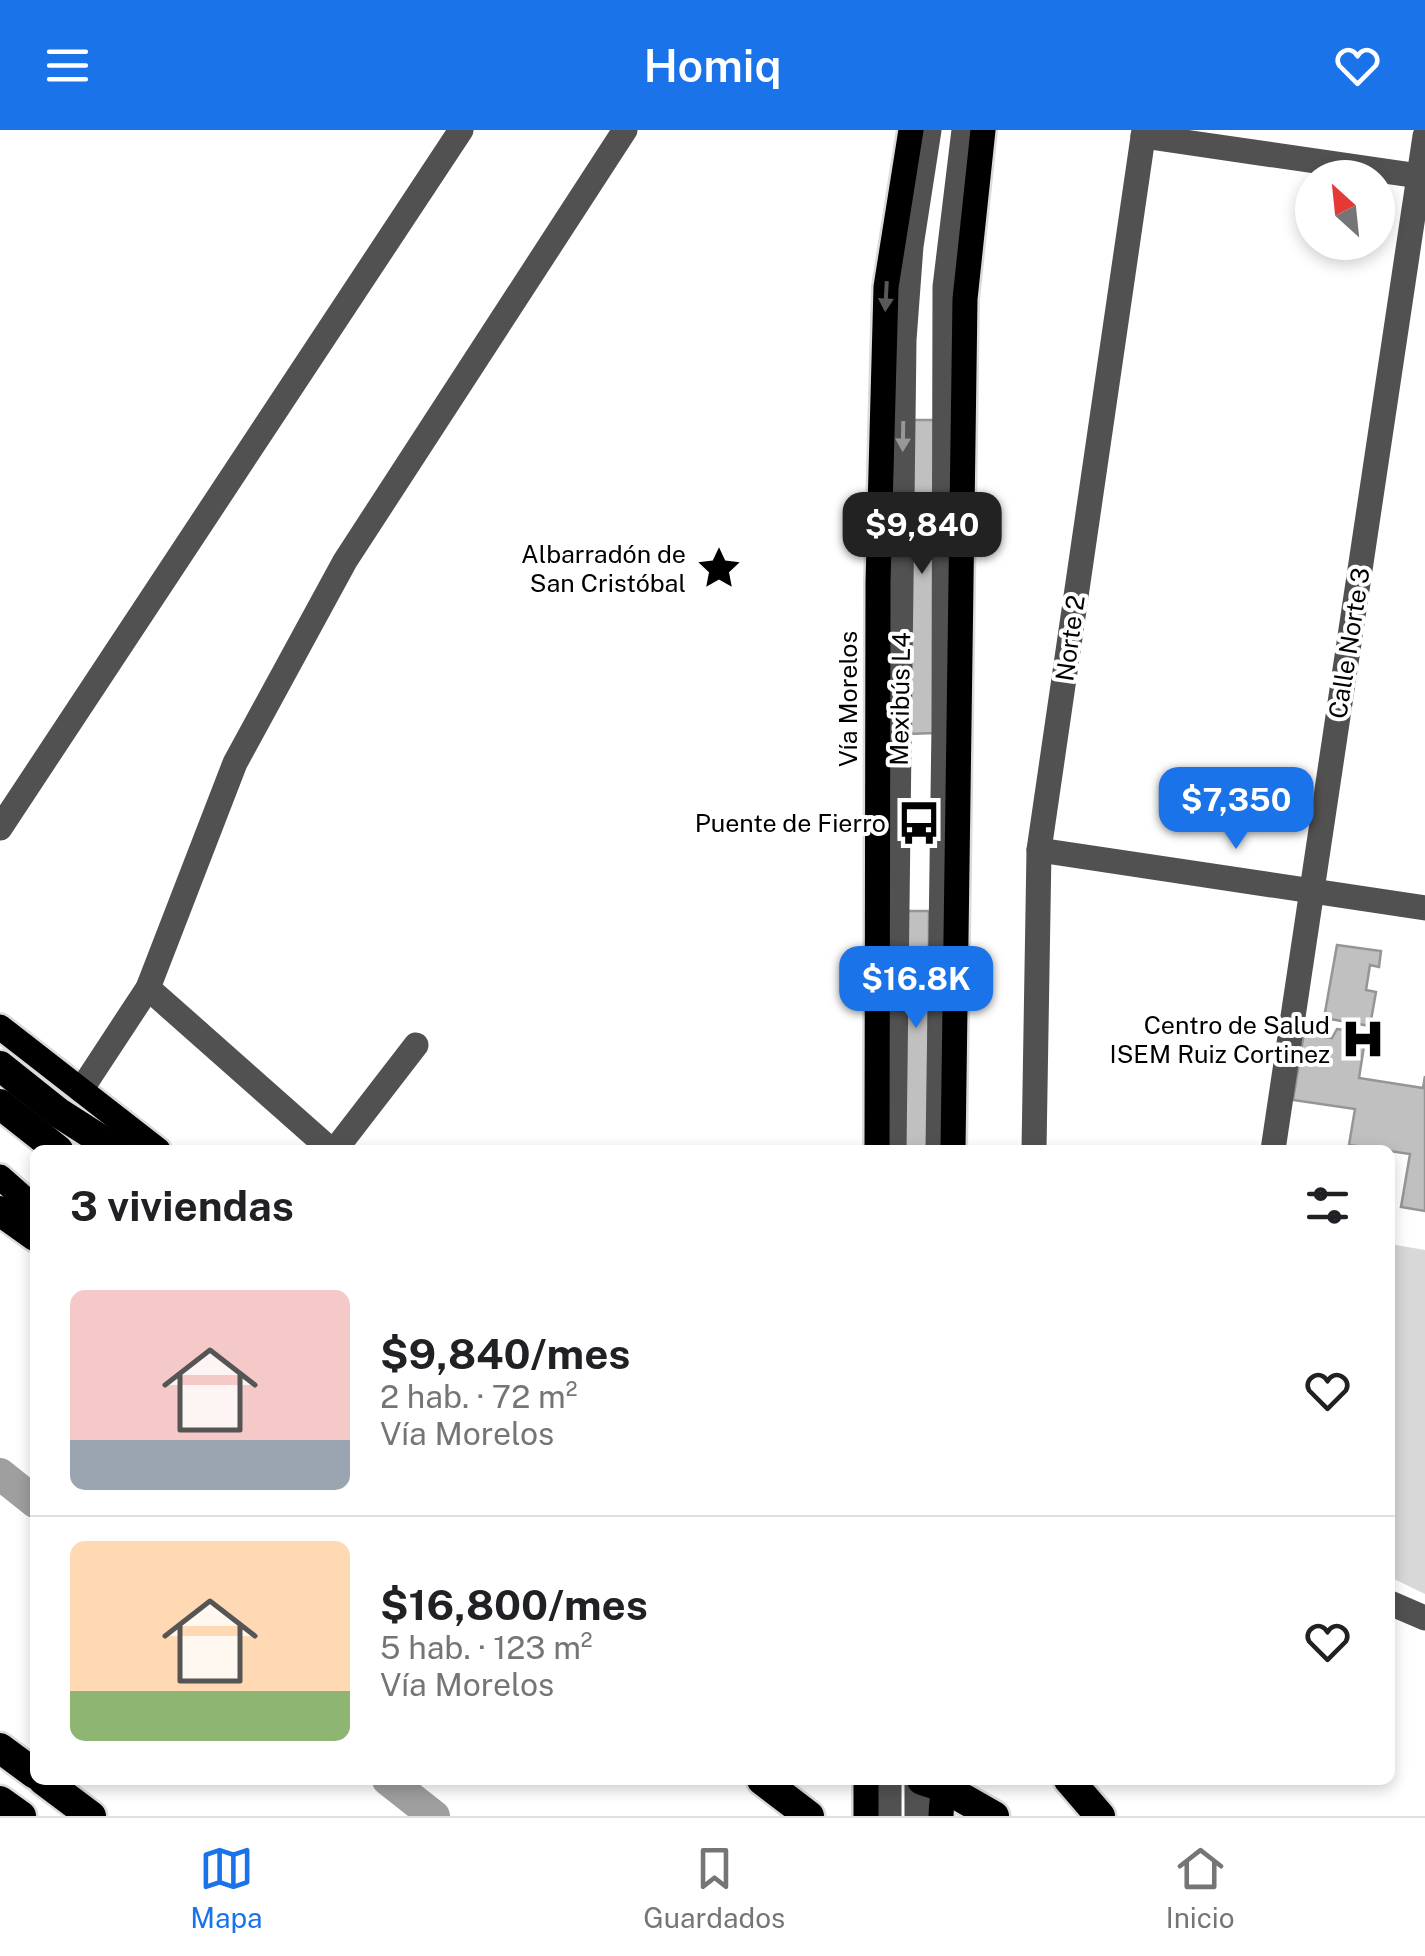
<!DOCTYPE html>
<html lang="es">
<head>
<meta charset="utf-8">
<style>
  :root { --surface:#fff; --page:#f2f2f2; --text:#202124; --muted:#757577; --line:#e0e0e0; --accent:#1a73e8 }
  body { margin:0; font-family:"Public Sans",sans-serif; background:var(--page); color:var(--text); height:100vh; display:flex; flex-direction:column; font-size:38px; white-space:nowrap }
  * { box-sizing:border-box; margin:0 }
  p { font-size:32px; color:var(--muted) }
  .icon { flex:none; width:55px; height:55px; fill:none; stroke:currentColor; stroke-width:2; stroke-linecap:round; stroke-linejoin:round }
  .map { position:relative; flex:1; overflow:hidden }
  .sheet { position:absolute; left:30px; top:1015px; width:1365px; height:640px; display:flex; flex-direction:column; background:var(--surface); border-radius:15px; box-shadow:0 5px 15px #0003 }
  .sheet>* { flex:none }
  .needle { width:65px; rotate:333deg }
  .controls { position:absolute; left:1295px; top:30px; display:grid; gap:20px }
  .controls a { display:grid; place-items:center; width:100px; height:100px; border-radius:50%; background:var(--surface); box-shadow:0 5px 15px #0003; font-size:50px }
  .price { position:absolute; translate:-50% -85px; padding:0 22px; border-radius:20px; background:var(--accent); color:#fff; font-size:32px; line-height:65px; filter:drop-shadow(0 2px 5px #0008) }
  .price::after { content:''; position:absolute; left:50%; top:60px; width:30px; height:22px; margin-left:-15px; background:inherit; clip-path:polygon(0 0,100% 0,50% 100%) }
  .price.active { background:#222; color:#fff }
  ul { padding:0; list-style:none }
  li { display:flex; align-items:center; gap:30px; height:250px; padding:0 40px }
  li+li { border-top:2px solid var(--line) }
  li span { display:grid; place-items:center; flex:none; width:280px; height:200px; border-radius:15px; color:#555 }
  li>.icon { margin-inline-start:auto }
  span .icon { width:120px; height:120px; fill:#fffc; stroke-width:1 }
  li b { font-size:42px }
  h2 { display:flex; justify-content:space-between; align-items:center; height:120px; padding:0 40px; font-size:42px }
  header { display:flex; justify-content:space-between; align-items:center; height:130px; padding:0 40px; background:var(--accent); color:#fff; font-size:45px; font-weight:600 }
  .dock { display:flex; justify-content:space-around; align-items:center; height:140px; border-top:2px solid var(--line); background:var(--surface); font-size:28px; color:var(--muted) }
  .dock a { display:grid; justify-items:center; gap:5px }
  .dock .active { color:var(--accent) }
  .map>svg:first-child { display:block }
  .green { fill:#d8d8d8 }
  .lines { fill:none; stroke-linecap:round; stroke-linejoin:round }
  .canal { stroke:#9f9f9f; stroke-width:32 }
  .building { fill:#c0c0c0; stroke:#959595; stroke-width:2.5 }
  .major-casing { stroke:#dbdbdb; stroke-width:30 }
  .highway-casing { stroke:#dbdbdb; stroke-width:35 }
  .minor { stroke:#515151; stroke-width:25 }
  .major { stroke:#000; stroke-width:25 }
  .highway { stroke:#000; stroke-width:30 }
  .oneway { fill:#595959 }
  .oneway2 { fill:#979797 }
  .labels { text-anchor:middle; stroke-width:8; stroke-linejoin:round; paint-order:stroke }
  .poi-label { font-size:25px; fill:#000; stroke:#fff; text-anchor:end }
  .street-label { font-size:25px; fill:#000; stroke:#fff }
</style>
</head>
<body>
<header><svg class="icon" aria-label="menu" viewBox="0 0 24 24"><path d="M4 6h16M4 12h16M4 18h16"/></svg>Homiq<svg class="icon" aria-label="heart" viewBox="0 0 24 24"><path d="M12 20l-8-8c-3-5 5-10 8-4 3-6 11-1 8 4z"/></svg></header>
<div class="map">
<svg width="1425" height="1686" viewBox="0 0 1425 1686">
  <rect width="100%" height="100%" fill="#fff"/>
  <path class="green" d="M1390,1114L1425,1120V1464L1390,1447Z"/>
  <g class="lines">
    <g class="canal">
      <path d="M0,1344L35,1372"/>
      <path d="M388,1650L434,1686"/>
    </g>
  </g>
  <g class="building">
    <path d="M910,290H935L934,603L909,604Z"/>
    <path d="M904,781H929L928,1020H903Z"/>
    <path d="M1337,815L1381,821L1379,837L1370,835L1366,860L1376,862L1370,896L1324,888Z"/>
    <path d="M1337,899L1366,903L1359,948L1423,958L1425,946V1081L1401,1077L1410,1024L1349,1015L1355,979L1293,970L1304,903L1332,908Z"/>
  </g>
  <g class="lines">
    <g class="major-casing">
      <g id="major">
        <path d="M0,897L158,1020"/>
        <path d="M877,1020L878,452L886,157L911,0"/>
        <path d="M953,1020L965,169L983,0"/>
        <path d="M0,1047L35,1078"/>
        <path d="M866,1650V1686"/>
        <path d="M941,1686L943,1650"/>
      </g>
    </g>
    <g class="highway-casing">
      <g id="highway">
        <path d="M0,936L59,983L117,1020"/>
        <path d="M0,974L58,1020"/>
        <path d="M0,1081L35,1106"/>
        <path d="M0,1618L35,1644"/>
        <path d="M43,1650L91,1686"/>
        <path d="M762,1650L809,1686"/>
        <path d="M922,1650L943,1657L994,1686"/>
        <path d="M1069,1650L1100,1686"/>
        <path d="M0,1671L21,1686"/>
      </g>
    </g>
    <g class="minor">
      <path d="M1143,6L1425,47"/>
      <path d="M0,698L461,0"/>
      <path d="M1039,720L1425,778"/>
      <path d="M148,858L331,1020"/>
      <path d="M81,960L148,858L235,633L345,431L625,0"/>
      <path d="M335,1020L416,915"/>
      <path d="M894,1020L904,210L911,116L929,0"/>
      <path d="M938,1020L944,596L945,157L964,0"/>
      <path d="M1034,1020L1039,720L1144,0"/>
      <path d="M1273,1020L1425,6"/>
      <path d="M1390,1473L1425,1488"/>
      <path d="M889,1650V1686"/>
      <path d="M917,1650V1686"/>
    </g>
    <use href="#major" class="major"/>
    <use href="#highway" class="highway"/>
  </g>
  <defs><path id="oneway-solid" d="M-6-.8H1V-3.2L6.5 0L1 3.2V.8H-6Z" transform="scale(2.5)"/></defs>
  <use class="oneway" href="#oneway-solid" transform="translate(886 166) rotate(93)"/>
  <use class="oneway2" href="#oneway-solid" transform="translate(903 306) rotate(91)"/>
  <defs>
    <g id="sight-bare" transform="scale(3.45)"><path d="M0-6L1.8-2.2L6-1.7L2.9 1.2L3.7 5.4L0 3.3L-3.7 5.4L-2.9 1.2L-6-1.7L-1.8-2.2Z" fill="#000" stroke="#fff" stroke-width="2.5" paint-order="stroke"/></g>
    <g id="bus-bare" transform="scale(3.45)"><path d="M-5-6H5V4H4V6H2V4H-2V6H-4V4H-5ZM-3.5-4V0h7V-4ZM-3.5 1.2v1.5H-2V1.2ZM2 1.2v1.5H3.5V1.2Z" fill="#000" stroke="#fff" stroke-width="2.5" paint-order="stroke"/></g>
    <g id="hospital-bare" transform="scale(3.45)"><path d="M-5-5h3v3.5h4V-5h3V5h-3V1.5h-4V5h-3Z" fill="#000" stroke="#fff" stroke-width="2.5" paint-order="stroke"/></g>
  </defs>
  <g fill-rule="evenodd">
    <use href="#sight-bare" x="719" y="438"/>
    <use href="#bus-bare" x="919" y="693"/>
    <use href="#hospital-bare" x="1363" y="909"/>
  </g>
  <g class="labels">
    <g class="poi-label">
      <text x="686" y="433">Albarradón de<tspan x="686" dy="29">San Cristóbal</tspan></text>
      <text x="886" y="702">Puente de Fierro</text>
      <text x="1330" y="904">Centro de Salud<tspan x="1330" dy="29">ISEM Ruiz Cortinez</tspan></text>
    </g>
    <g class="street-label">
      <text transform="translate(1070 508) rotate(-82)" y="9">Norte 2</text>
      <text transform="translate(1349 513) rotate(-81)" y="9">Calle Norte 3</text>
      <text transform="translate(848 569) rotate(-90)" y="9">Vía Morelos</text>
      <text transform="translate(900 569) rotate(-89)" y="9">Mexibús L4</text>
    </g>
  </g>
</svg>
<div class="controls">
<a><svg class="needle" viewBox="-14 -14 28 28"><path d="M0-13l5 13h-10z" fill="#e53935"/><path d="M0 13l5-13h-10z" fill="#757577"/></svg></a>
</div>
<b class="price active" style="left:922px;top:447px">$9,840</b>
<b class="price" style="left:1236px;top:722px">$7,350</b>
<b class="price" style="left:916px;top:901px">$16.8K</b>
<section class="sheet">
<h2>3 viviendas<svg class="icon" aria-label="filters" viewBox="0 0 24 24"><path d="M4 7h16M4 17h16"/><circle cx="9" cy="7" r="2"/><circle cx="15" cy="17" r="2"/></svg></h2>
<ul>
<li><span style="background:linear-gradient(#f6c9c9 75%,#9aa5b1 0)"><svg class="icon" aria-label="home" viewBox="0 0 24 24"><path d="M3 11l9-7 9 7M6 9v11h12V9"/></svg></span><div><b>$9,840/mes</b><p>2 hab. · 72 m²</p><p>Vía Morelos</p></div><svg class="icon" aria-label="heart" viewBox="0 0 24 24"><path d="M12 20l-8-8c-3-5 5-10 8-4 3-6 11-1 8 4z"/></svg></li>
<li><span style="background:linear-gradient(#ffd9b3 75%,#8fb573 0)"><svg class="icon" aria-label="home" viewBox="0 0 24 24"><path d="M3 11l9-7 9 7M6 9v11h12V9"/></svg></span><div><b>$16,800/mes</b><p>5 hab. · 123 m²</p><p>Vía Morelos</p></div><svg class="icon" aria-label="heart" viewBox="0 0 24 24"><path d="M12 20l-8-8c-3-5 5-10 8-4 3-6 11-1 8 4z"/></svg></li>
</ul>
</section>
</div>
<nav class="dock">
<a class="active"><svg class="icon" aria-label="map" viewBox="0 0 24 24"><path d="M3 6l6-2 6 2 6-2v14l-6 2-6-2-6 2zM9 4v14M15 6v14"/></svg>Mapa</a>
<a><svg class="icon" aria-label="saved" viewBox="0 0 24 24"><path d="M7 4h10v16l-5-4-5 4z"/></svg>Guardados</a>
<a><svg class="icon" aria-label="home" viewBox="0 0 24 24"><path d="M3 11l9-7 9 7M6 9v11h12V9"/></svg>Inicio</a>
</nav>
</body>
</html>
